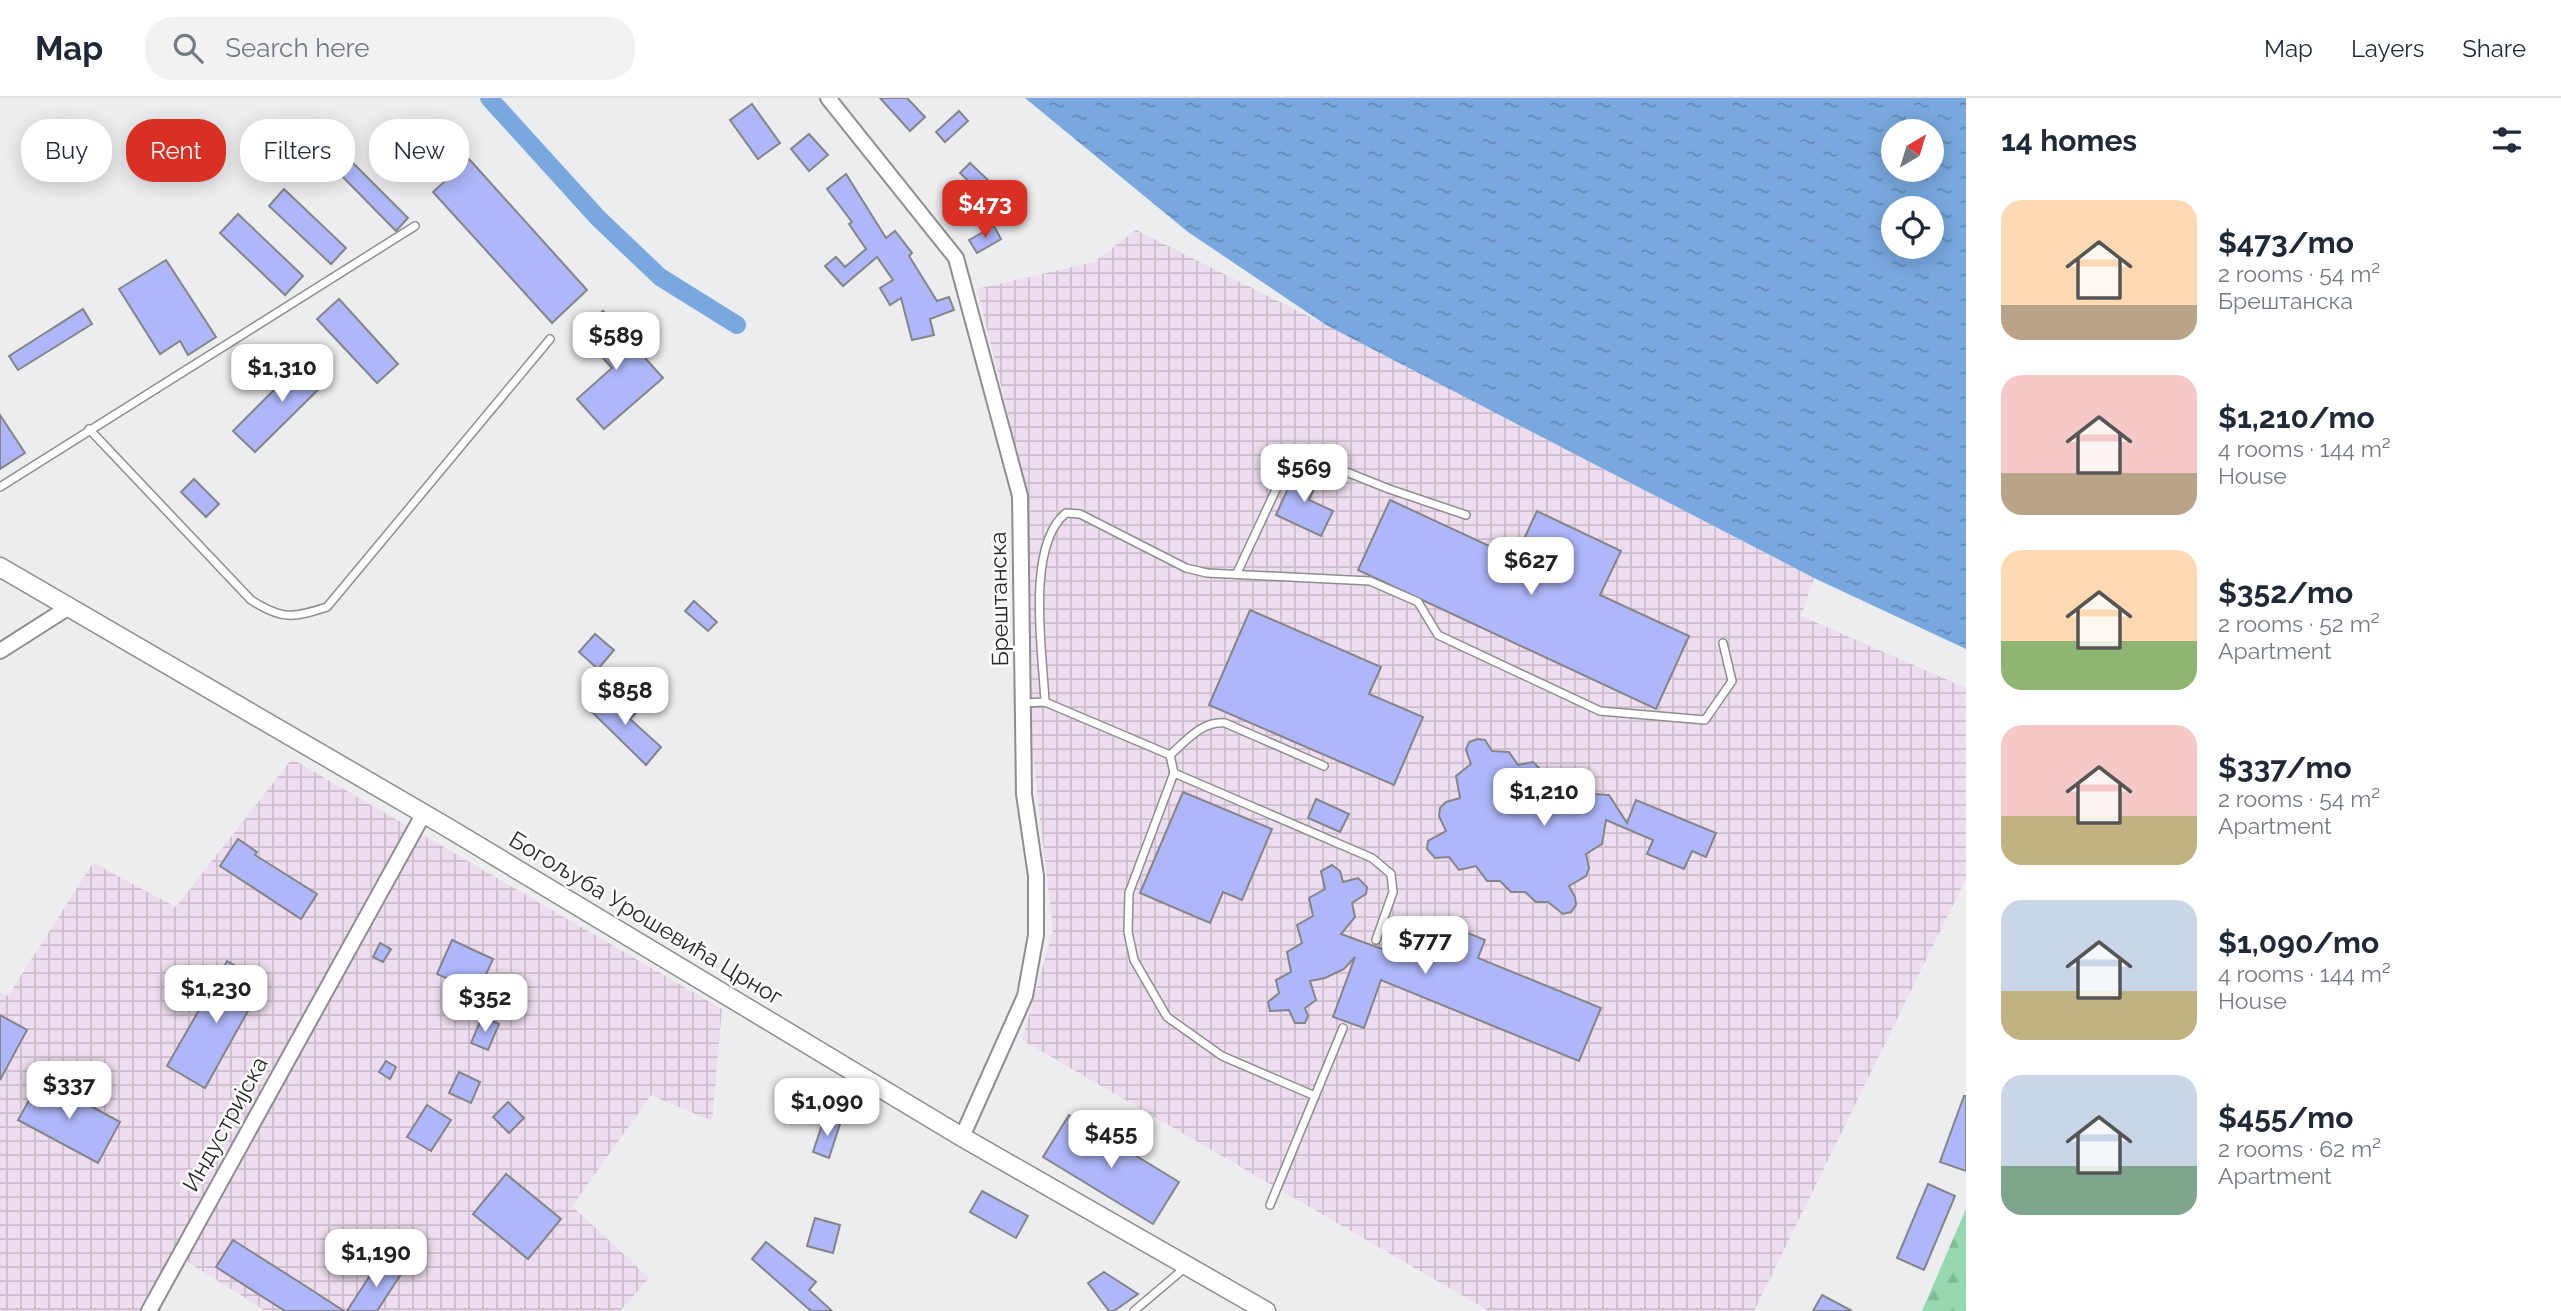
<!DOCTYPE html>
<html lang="en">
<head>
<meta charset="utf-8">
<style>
  :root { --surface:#fff; --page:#f2f2f3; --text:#1f2937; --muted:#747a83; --line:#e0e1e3; --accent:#d93025 }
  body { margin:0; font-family:Raleway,sans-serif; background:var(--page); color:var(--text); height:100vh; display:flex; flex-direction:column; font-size:26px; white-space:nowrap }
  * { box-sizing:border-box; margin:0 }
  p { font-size:23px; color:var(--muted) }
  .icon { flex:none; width:38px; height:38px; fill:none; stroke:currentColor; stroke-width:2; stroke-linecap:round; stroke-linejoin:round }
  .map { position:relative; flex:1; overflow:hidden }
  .details { display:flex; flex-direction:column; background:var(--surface); width:595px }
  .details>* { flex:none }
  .top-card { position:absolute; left:21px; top:21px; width:665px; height:63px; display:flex; gap:14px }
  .needle { width:46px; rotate:38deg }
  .buttons { position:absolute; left:1881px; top:21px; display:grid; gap:14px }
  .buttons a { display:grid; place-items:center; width:63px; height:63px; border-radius:50%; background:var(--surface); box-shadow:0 4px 18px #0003; font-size:35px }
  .price { position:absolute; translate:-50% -60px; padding:0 16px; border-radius:14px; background:#fff; color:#222; font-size:23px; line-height:46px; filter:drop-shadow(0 2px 4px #0008) }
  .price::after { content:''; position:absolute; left:50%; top:42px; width:21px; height:16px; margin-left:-10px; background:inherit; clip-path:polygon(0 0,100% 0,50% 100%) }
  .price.active { background:var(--accent); color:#fff }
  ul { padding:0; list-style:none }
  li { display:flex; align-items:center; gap:21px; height:175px; padding:0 35px }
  li span { display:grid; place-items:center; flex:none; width:196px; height:140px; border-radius:21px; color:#555 }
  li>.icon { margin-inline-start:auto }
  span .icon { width:84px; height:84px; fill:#fffc; stroke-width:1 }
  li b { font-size:30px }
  h2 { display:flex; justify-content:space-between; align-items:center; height:84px; padding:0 35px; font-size:30px }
  .pill { padding:0 24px; border-radius:28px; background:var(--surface); box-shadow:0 4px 18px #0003; font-size:24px; line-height:63px }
  .pill.active { background:var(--accent); color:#fff }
  header { display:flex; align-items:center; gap:42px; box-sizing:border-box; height:98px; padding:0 35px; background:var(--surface); border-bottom:2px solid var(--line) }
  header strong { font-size:33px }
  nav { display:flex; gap:38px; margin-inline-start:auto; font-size:24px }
  .search { width:490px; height:63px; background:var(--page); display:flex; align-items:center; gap:18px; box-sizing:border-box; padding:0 24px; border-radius:28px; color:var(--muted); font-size:26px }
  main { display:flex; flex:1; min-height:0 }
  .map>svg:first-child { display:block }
  .industrial { fill:url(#industrial-grid) }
  .forest { fill:url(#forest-firs) }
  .water { fill:url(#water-ripples); fill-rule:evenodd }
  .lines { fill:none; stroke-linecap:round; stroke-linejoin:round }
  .canal { stroke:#78a8de; stroke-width:18 }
  .building { fill:#aeb7f9; stroke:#858588; stroke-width:2 }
  .service-casing { stroke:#8d8e90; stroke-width:10 }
  .minor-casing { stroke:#8d8e90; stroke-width:18 }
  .tertiary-casing { stroke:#8d8e90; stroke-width:21 }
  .service { stroke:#fff; stroke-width:7 }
  .minor { stroke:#fff; stroke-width:14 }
  .tertiary { stroke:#fff; stroke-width:18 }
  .labels { text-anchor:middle; stroke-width:5; stroke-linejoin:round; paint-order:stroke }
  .street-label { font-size:23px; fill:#2b2b2c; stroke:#fff }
</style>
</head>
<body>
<header>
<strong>Map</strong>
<div class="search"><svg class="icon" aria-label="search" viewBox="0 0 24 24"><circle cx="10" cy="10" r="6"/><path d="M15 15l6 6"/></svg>Search here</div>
<nav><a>Map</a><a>Layers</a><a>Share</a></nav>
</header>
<main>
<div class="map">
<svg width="1966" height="1213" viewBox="0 0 1966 1213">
  <defs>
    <pattern id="industrial-grid" width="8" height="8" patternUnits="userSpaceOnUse" patternTransform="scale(1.75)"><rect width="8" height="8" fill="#ede"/><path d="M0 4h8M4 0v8" fill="none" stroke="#ccbecc"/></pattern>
    <pattern id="forest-firs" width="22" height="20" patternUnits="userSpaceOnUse" patternTransform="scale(1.75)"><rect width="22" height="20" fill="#95d8ae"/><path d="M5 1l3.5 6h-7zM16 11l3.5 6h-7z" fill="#81ba96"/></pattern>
    <pattern id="water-ripples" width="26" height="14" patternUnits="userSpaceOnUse" patternTransform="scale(1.75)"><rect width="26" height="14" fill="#78a8de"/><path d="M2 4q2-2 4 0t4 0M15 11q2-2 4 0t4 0" fill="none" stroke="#6389b4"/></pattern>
  </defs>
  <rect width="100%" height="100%" fill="#ecedef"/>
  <g class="industrial">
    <path d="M1136,132L1326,227L1814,480L1801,518L1966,590V780L1754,1213H1489L1022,942L1053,833L1032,651L1028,461L1010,324L977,191L1094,164Z"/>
    <path d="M292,661L722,911L712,1023L651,997L572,1108L649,1180L620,1213H266L186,1163L160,1213H0V894L8,898L93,765L176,809Z"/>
  </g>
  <path class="forest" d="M1966,1111V1213H1922Z"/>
  <path class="water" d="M1025,0H1966V551L1814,480L1326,227L1188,134ZM1894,33H1932V72H1894ZM1894,110H1932V149H1894Z"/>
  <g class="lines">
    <path class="canal" d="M489,0L598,120L660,179L737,227"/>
  </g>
  <g class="building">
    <path d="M880,0H907L925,19L910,33Z"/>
    <path d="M752,6L780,45L758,61L730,22Z"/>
    <path d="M959,13L968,23L945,44L936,34Z"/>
    <path d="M809,36L828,57L809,73L791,51Z"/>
    <path d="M342,54L408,120L396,133L330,66Z"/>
    <path d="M469,61L587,192L552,225L433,94Z"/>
    <path d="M970,65L989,83L979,93L960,75Z"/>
    <path d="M846,76L886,140L895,133L912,155L909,158L937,203L949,199L954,212L930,221L934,237L912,242L901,200L890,207L880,190L893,182L877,159L843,188L825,168L836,159L845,169L866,151L849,126L852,124L827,91Z"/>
    <path d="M284,91L346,150L331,166L269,108Z"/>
    <path d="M238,116L303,178L285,197L220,135Z"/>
    <path d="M994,128L1001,141L977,155L969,142Z"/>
    <path d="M166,162L216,239L188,257L180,243L160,256L119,191Z"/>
    <path d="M339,201L398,266L377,285L317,221Z"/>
    <path d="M83,211L92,226L18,272L9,258Z"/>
    <path d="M603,213L663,280L604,331L577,301L612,270L579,234Z"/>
    <path d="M309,257L331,279L255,354L233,333Z"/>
    <path d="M0,317L25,355L0,371Z"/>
    <path d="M1298,368L1320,378L1309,402L1333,413L1321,438L1276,417Z"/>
    <path d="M194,381L219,406L206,419L181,394Z"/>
    <path d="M1390,402L1515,460L1537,413L1621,453L1600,497L1689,538L1656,611L1358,472Z"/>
    <path d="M694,503L717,524L708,533L685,513Z"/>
    <path d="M1250,512L1381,569L1369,596L1423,619L1394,687L1209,607Z"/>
    <path d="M595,536L614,552L598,571L579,554Z"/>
    <path d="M610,592L636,615L630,621L661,649L646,667L591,613Z"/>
    <path d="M1477,641L1485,642L1492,653L1509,654L1518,667L1533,664L1546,677L1562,676L1570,688L1582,685L1593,696L1609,697L1627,725L1636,702L1716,735L1706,759L1692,753L1684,771L1647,756L1653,742L1606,722L1602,746L1586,756L1589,770L1586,778L1569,788L1575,799L1576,807L1571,814L1563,816L1548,804H1536L1525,794H1511L1500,783H1487L1476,768L1459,772L1449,759L1435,760L1427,751L1428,743L1446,733L1439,718L1440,710L1446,704L1460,700L1456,678L1471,666L1466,652L1469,644Z"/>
    <path d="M1183,694L1272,731L1242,802L1223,794L1210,825L1140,795Z"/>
    <path d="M1316,701L1349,716L1340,734L1308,720Z"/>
    <path d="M238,741L257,754L255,757L317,796L301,821L220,768Z"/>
    <path d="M1332,767L1340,773L1343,784L1358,780L1367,789L1366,796L1352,805L1355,819L1341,836L1412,862L1429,819L1485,842L1478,860L1601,910L1579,963L1381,882L1364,930L1333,919L1355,859L1344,871L1325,880L1310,883L1316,902L1305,910L1308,918L1305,925H1295L1289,912L1270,913L1268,904L1279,895L1276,882L1291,874L1287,854L1302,845L1297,827L1313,818L1309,800L1325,791L1321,773Z"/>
    <path d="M452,842L493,861L478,894L437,876Z"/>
    <path d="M380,845L391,851L383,864L373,859Z"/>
    <path d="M227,863L264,884L205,990L167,968Z"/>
    <path d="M0,917L27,932L0,982Z"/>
    <path d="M482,919L499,926L488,952L471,945Z"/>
    <path d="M386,963L396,969L390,981L379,974Z"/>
    <path d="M459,974L480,984L471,1005L449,995Z"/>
    <path d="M41,981L120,1024L98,1065L18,1022Z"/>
    <path d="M1964,998H1966V1073L1940,1064Z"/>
    <path d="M508,1004L524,1020L509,1035L493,1019Z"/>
    <path d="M427,1007L451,1022L431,1053L407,1039Z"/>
    <path d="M1069,1017L1179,1084L1153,1126L1043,1059Z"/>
    <path d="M824,1021L840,1026L829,1060L813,1054Z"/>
    <path d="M506,1076L561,1121L528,1161L473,1116Z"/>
    <path d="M1928,1086L1955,1098L1924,1172L1897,1160Z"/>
    <path d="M982,1093L1028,1118L1016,1140L970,1114Z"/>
    <path d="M815,1120L840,1127L833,1155L807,1148Z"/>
    <path d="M233,1142L307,1189L344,1213H285L216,1169Z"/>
    <path d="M766,1144L816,1184L809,1192L832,1213H811L752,1161Z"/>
    <path d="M380,1162L401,1176L377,1213H347Z"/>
    <path d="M1104,1174L1138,1196L1114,1213H1109L1088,1185Z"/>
    <path d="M1822,1197L1852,1213H1813Z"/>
  </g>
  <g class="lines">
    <g class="service-casing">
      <g id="service">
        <path d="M89,331L251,502C282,522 293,520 327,509L550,241"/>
        <path d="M0,389L415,128"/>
        <path d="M1237,475L1294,353L1389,391L1466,417"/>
        <path d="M1045,604C1043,556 1025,448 1066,415L1080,416L1186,470L1207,475L1370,483L1418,504L1438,537L1600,613L1705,622L1732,583L1723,545"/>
        <path d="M1023,605L1045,604L1170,657L1174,675L1372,760L1391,776L1393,794L1376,842"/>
        <path d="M1170,657C1187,642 1202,623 1225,625L1324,668"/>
        <path d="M1174,675L1129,795L1128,834L1134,862L1167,919L1222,958L1315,998L1270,1107"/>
        <path d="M1315,998L1343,930"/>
        <path d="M1134,1213L1187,1168"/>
      </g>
    </g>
    <g class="minor-casing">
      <g id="minor">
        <path d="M828,0L956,160L1020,398L1024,696L1036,778V837L1025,898L962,1039"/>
        <path d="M0,553L69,509"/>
        <path d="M149,1213L424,715"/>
      </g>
    </g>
    <g class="tertiary-casing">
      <path id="tertiary" d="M0,469L445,728L962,1039L1266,1213"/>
    </g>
    <use href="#service" class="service"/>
    <use href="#minor" class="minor"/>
    <use href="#tertiary" class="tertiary"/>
  </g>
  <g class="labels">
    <g class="street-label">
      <text transform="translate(999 501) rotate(-91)" y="8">Брештанска</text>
      <text transform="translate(646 820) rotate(31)" y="8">Богољуба Урошевића Црног</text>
      <text transform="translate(225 1026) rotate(-61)" y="8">Индустријска</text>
    </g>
  </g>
</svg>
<div class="buttons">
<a><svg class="needle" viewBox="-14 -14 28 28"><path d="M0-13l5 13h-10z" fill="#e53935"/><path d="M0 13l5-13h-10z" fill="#747a83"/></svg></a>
<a><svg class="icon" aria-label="locate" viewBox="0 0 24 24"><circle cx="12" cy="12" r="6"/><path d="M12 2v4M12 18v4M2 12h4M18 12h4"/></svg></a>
</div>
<b class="price active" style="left:985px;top:142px">$473</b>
<b class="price" style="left:616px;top:274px">$589</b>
<b class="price" style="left:282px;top:306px">$1,310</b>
<b class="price" style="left:1304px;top:406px">$569</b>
<b class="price" style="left:1531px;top:499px">$627</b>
<b class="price" style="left:625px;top:629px">$858</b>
<b class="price" style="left:1544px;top:730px">$1,210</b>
<b class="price" style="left:1425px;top:878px">$777</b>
<b class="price" style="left:216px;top:927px">$1,230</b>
<b class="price" style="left:485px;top:936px">$352</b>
<b class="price" style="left:69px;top:1023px">$337</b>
<b class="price" style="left:827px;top:1040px">$1,090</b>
<b class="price" style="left:1111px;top:1072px">$455</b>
<b class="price" style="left:376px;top:1191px">$1,190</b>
<div class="top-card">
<a class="pill">Buy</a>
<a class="pill active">Rent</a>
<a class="pill">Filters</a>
<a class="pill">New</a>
</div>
</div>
<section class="details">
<h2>14 homes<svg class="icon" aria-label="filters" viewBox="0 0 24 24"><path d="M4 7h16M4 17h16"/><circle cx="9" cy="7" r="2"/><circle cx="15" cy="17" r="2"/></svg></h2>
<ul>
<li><span style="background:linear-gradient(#ffd9b3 75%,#b9a48a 0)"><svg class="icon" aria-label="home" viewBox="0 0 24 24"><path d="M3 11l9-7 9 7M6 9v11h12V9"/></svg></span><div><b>$473/mo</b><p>2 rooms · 54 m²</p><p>Брештанска</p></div></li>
<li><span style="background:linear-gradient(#f6c9c9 70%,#b9a48a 0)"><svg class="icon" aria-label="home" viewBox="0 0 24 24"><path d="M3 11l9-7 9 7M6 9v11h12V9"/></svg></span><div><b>$1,210/mo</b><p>4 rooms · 144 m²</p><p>House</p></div></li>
<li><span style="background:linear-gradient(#ffd9b3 65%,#8fb573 0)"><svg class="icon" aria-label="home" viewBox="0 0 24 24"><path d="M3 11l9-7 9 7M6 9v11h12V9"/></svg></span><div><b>$352/mo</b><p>2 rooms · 52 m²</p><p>Apartment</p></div></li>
<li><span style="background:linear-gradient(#f6c9c9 65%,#c2b280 0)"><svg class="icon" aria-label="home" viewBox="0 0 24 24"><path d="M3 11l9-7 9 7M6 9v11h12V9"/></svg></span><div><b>$337/mo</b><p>2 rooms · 54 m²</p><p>Apartment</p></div></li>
<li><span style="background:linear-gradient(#c9d6e8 65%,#c2b280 0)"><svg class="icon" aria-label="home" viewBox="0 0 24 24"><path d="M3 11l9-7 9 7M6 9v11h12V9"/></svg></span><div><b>$1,090/mo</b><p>4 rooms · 144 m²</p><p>House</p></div></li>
<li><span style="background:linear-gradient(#c9d6e8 65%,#7fa58c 0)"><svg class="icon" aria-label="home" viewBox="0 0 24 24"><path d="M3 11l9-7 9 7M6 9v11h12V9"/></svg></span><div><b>$455/mo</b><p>2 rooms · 62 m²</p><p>Apartment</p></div></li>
</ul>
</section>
</main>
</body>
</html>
